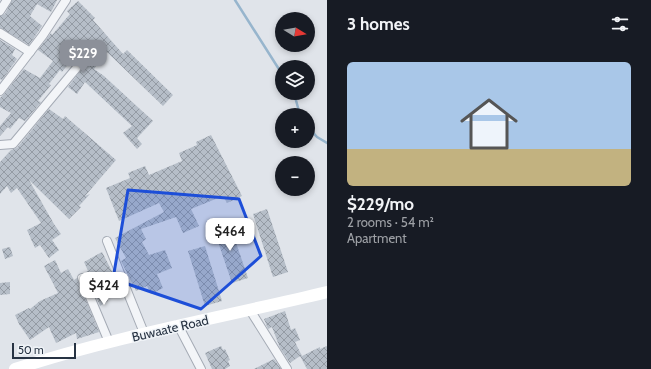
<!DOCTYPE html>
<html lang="en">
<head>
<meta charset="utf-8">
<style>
  :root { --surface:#171b24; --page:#242831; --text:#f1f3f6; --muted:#9ea1a6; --line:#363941; --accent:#8c9099 }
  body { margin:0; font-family:Cabin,sans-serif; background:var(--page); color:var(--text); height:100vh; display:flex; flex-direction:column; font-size:15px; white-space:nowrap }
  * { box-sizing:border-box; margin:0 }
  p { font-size:13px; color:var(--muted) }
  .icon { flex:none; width:22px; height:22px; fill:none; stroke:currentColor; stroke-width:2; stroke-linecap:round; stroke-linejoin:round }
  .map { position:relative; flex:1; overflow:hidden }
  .side { display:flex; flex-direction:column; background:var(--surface); width:324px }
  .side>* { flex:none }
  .needle { width:26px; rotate:101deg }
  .buttons { position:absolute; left:275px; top:12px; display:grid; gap:8px }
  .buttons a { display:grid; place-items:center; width:40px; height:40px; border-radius:50%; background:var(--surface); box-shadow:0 2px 6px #0003; font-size:20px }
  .scale { position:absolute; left:12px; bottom:10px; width:64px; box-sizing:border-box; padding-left:4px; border:2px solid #273343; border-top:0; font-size:11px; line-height:14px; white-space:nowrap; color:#273343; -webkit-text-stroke:3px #eff3f7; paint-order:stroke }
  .price { position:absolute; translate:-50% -34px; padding:0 9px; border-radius:8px; background:#fff; color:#222; font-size:13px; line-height:26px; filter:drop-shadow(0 1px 2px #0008) }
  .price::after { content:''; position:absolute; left:50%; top:24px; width:12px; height:9px; margin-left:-6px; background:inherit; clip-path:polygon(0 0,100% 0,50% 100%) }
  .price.on { background:var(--accent); color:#fff }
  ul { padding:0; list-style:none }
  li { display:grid; align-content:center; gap:8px; height:212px; padding:0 20px }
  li+li { border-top:1px solid var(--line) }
  li span { display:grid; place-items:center; height:124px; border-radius:6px; color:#555 }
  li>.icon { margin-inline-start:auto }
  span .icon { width:72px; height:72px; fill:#fffc; stroke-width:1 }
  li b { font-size:17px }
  h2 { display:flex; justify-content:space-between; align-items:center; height:48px; padding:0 20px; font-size:17px }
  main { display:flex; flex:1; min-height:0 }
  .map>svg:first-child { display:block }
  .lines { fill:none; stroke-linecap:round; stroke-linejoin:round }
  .stream { stroke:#97b5cd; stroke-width:2.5 }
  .building { fill:url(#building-cross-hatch) }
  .street-casing { stroke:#a5abb5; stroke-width:10 }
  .street { stroke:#f3f5f8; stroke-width:8 }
  .secondary { stroke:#fff; stroke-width:12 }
  .marked { fill:#1d4ed8; fill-opacity:0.2; stroke:#1d4ed8; stroke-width:3; stroke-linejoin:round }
  .labels { text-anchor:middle; stroke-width:3; stroke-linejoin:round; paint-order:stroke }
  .street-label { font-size:13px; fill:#273343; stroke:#eff3f7 }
</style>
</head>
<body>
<main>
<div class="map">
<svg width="327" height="369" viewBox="0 0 327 369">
  <defs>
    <pattern id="building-cross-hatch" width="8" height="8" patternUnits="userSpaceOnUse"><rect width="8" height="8" fill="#b6bec8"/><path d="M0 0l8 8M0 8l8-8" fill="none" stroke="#949ba4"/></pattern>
  </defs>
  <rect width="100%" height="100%" fill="#e0e4ea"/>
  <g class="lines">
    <g class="stream">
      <path d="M235,0L282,74"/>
      <path d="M294,93L300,115"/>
      <path d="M308,127L317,137L327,143"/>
    </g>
  </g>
  <g class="building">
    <path d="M12,0H57L51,12L37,4L30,16L42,26L29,45L0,28V16L5,14Z"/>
    <path d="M78,1L95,18L93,20L123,54L127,50L173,95L163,106L107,52L94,69L104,76L153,121L137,138L142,144L137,149L123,133L132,126L85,82L77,94L68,87L89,60L88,55L80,49L62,72L60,70L49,84L51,85L38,101L41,102L25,121L19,118L10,129L8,127L0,136V126L11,113L0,107V98L4,94L24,69L40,78L53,61L38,50L51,33L52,35L70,14L67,11Z"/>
    <path d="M0,40L15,49L12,55L17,59L2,80L0,79Z"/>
    <path d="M49,109L63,119L65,116L116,160L85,196L90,194L79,206L81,207L69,219L29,180L54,224L61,234L52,240L59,250L49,258L40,245L35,248L27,230L41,223L17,188L11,193L7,186L0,194V162L11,150L17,148Z"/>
    <path d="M211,135L242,196L227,203L223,196L191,209L199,226L183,233L176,217L141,229L146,239L142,242L149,255L165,250L172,268L157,274L163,288L151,294L147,286L136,291L121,261L126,258L115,238L164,212L159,203L119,221L106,188L130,178L128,173L145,166L149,175L182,161L179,153L197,145L196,142Z"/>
    <path d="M267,209L288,272L273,277L253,214Z"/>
    <path d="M229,222L248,278L232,283L213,227Z"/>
    <path d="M205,246L222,301L205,306L188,251Z"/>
    <path d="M10,247L13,256L5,259L2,249Z"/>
    <path d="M102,252L119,285L103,294L108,301L100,306L87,276L84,273L88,271L84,262Z"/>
    <path d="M55,260L61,273L68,269L74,280L77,278L99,332L77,339L76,333L56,343L49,327L30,340L19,324L15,315L29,308L30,309L40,301L58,293L44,266Z"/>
    <path d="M10,282V294L0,295V283Z"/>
    <path d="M285,311L291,330L295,328L300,340L295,342L302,356L320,347V349L327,346V369H307L300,356L290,363L280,348L272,327L268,329L264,319Z"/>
    <path d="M221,346L223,350L225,349L230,360L228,361L230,366L225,369H212L205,353Z"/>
    <path d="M274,359L281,369H254Z"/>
  </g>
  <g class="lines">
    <g class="street-casing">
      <g id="street">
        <path d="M0,11L7,0"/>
        <path d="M0,33L30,52"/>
        <path d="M0,91L43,35L66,0"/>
        <path d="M0,145L13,144L84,59"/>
        <path d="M107,241L144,333"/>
        <path d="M82,278L109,342"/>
        <path d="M250,310L287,369"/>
        <path d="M178,325L201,369"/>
      </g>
    </g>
    <use href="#street" class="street"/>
    <path class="secondary" d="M15,369C117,336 223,317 327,292"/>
  </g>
  <path class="marked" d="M128,190L239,199L261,256L201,309L113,279Z"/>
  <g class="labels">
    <g class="street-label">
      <text transform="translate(170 328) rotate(-13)" y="5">Buwaate Road</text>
    </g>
  </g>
</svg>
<div class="buttons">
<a><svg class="needle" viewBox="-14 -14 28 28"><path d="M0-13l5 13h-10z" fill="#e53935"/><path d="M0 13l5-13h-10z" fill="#9ea1a6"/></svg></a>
<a><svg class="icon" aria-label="layers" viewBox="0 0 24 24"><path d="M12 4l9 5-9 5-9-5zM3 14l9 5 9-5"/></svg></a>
<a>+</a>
<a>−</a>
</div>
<div class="scale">50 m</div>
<b class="price on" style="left:83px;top:74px">$229</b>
<b class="price" style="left:230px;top:252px">$464</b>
<b class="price" style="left:104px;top:306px">$424</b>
</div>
<section class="side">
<h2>3 homes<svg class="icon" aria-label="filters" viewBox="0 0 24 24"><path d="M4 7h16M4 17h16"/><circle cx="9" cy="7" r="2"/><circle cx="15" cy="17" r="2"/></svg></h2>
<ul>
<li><span style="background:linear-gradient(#a9c7e8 70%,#c2b280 0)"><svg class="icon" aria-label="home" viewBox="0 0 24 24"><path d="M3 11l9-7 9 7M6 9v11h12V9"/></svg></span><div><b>$229/mo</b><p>2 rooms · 54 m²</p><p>Apartment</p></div></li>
</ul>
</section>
</main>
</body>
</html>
